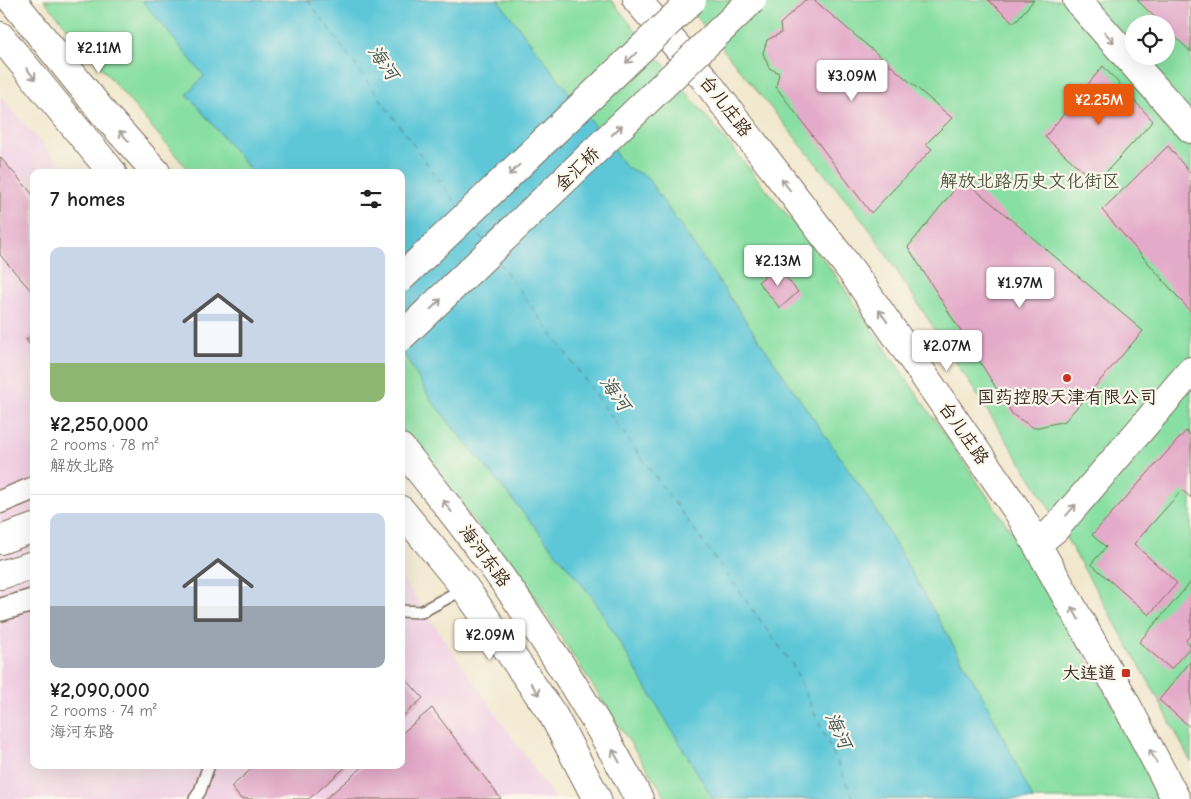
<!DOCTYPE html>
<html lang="en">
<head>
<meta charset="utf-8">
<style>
  :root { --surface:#fff; --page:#f2f2f2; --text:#222; --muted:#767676; --line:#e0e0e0; --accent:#ea580c }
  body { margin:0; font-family:"Comic Neue","LXGW WenKai TC",sans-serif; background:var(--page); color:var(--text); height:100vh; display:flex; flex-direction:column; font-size:19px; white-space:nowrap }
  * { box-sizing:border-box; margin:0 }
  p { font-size:16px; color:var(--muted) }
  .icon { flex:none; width:28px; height:28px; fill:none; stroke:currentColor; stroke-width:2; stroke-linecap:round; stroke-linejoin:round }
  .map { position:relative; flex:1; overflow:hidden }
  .panel { position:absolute; left:30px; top:169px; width:375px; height:600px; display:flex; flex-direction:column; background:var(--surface); border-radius:10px; box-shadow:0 5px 20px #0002 }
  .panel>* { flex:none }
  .tools { position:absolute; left:1125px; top:15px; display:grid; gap:10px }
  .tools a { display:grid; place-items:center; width:50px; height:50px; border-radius:50%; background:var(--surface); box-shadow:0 5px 20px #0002; font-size:25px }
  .price { position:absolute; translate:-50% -42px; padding:0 11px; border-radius:5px; background:#fff; color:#222; font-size:16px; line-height:32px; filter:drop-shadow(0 1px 2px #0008) }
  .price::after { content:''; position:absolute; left:50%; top:30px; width:15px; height:11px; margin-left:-8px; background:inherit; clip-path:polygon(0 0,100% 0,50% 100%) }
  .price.on { background:var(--accent); color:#fff }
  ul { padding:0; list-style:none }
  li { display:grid; align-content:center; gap:10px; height:265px; padding:0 20px }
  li+li { border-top:1px solid var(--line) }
  li span { display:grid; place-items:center; height:155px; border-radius:10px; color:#555 }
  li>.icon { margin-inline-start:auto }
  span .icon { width:90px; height:90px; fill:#fffc; stroke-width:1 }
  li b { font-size:21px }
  h2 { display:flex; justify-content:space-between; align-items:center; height:60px; padding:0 20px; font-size:21px }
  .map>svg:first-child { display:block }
  .built { fill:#f1d0e4 }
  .green { fill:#88dfa3; stroke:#628460; fill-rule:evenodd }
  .water { fill:#5dc7d8; stroke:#4c787b }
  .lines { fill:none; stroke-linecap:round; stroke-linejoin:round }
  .ferry { stroke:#455956; stroke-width:1; stroke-dasharray:6 5; stroke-linecap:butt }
  .building { fill:#e4aac9 }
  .lane-casing { stroke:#7b6c5b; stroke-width:14 }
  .street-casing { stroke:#7b6c5b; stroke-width:25 }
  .secondary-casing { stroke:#7b6c5b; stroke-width:30 }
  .lane { stroke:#fff; stroke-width:11 }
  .street { stroke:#fff; stroke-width:22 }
  .secondary { stroke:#fff; stroke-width:28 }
  .secondary-bridge-casing { stroke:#7b6c5b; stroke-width:30; stroke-linecap:butt }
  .secondary-bridge { stroke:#fff; stroke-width:28 }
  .oneway { stroke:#a79f9a }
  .poi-dot { fill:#c8321e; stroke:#fbf7ec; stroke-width:2 }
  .labels { text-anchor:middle; stroke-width:4.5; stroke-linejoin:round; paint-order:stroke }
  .street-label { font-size:18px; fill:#3b2a1e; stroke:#fbf7ec }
  .park-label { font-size:18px; fill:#4e573f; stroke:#fbf7ec }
  .poi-label { font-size:18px; fill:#3b2a1e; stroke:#fbf7ec }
  .water-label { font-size:19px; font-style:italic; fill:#455956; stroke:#fbf7ec }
</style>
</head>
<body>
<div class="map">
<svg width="1191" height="799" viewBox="0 0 1191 799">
  <rect width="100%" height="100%" fill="#fbf7ec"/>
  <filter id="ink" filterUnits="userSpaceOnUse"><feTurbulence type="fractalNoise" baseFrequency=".02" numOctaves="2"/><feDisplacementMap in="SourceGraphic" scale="10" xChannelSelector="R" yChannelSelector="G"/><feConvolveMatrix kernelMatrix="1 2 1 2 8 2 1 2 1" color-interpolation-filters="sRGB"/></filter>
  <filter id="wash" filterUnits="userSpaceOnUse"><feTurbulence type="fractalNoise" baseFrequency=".0096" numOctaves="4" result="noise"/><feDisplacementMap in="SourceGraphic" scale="20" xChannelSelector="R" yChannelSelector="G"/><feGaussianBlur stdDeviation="1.12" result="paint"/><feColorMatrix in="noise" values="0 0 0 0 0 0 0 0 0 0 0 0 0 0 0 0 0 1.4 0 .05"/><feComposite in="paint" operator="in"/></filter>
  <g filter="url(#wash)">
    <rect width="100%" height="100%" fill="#f1e7cd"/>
    <path class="built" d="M0,95L66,172H34V765H401V577L555,799H0Z"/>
    <g class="green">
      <path d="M44,0H611L828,265L1029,557L1145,762L1162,799H667L530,590L401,431V172H190Z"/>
      <path d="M683,0H1191V762L1153,689L1038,489L871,231ZM1134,24H1166V56H1134Z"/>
    </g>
    <path class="water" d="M142,0H498L626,167L646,176L873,505L987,704L1033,799H713L593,598L431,400L401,349V172H252L187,94L204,76Z"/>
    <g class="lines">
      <g class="ferry">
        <path d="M308,0L458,206"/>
        <path d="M474,227L483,240"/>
        <path d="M499,262L792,664L854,799"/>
      </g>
    </g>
    <g id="blocks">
      <g class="building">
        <path d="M805,0H814L952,118L926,144L932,149L871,213L776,87L779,73L769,68L763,53L767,40L781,33L780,24Z"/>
        <path d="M988,0H1034L1014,23Z"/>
        <path d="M1137,0H1191V52L1166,28V24H1162Z"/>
        <path d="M1103,66L1153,121L1096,183L1045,137Z"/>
        <path d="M1168,146L1191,174V312L1102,210Z"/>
        <path d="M0,157L34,196V294L0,255Z"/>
        <path d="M963,179L1143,331L1065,421L1034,428L1013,415L908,247Z"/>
        <path d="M777,266L798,292L780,308L758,282Z"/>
        <path d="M34,334V349L26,340Z"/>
        <path d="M1186,431L1191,436V498L1182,490L1134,544L1177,583L1149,615L1091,564L1106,547L1092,535Z"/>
        <path d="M1191,582V635L1186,640L1191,646L1171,669L1139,642Z"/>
        <path d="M1191,661V728L1159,700Z"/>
        <path d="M401,674L423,698L401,718Z"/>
        <path d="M432,708L501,799H325L365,765H401V734Z"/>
        <path d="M256,765H348L309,799H241L231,787Z"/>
      </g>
    </g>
  </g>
  <g filter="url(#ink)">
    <use href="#blocks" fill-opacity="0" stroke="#7b6c5b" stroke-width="1"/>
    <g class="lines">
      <g class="lane-casing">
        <g id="lane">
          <path d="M401,611L421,612L465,588"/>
          <path d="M195,799L200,791L209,765"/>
        </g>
      </g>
      <g class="street-casing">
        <g id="street">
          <path d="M0,502L34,488"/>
          <path d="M0,610L34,600"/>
        </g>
      </g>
      <g class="secondary-casing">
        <g id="secondary">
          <path d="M12,0L105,115L156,172"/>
          <path d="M637,0L704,78L853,273L1019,513L1114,681L1176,799"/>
          <path d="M1077,0L1191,129"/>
          <path d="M0,36L112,172"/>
          <path d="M401,448C491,557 573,673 639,799"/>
          <path d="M401,510L465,588L553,715L597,799"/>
          <path d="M0,540L34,528"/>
          <path d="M1037,544L1054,530L1191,371"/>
          <path d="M0,575L34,565"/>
        </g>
      </g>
      <use href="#lane" class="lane"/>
      <use href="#street" class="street"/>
      <use href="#secondary" class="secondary"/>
      <g class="secondary-bridge-casing">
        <g id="secondary-bridge">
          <path d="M401,278L692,0"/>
          <path d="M401,337L752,0"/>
        </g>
      </g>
      <use href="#secondary-bridge" class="secondary-bridge"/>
    </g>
    <defs><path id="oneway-shaft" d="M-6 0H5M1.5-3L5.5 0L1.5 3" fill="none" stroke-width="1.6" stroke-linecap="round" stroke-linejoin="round" transform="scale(1.25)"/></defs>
    <g class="oneway">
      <use href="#oneway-shaft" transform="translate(1109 37) rotate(49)"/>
      <use href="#oneway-shaft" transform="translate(631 58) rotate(136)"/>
      <use href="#oneway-shaft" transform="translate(31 74) rotate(51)"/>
      <use href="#oneway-shaft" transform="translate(617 130) rotate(-44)"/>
      <use href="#oneway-shaft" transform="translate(124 136) rotate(-132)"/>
      <use href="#oneway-shaft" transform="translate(514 170) rotate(136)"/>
      <use href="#oneway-shaft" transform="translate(786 185) rotate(-127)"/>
      <use href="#oneway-shaft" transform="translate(436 304) rotate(-44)"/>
      <use href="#oneway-shaft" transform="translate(883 316) rotate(-125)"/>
      <use href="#oneway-shaft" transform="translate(447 506) rotate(-128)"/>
      <use href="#oneway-shaft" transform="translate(1071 510) rotate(-49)"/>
      <use href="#oneway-shaft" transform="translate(1075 613) rotate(-120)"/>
      <use href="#oneway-shaft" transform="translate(535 689) rotate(55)"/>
      <use href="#oneway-shaft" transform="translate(616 756) rotate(-119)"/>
      <use href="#oneway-shaft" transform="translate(1153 756) rotate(-118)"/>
    </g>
  </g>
  <g class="poi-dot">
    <circle cx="1067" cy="378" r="5"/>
    <rect x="1121" y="668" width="10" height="10" rx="2.5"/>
  </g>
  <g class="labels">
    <g class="street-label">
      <text transform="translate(726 106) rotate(52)" y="6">台儿庄路</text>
      <text transform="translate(577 169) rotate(-44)" y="6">金汇桥</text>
      <text transform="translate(964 433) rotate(55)" y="6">台儿庄路</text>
      <text transform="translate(485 556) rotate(53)" y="6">海河东路</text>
    </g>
    <g class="park-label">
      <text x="1030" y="187">解放北路历史文化街区</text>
    </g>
    <g class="poi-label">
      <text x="1067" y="403">国药控股天津有限公司</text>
      <text x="1116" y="679" text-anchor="end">大连道</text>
    </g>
    <g class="water-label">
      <text transform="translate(384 62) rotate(55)" y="7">海河</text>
      <text transform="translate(616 393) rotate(55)" y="7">海河</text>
      <text transform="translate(839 730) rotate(65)" y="7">海河</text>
    </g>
  </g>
</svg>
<div class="tools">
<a><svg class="icon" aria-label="locate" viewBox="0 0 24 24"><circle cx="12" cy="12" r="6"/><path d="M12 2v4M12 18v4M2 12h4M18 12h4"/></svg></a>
</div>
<b class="price" style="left:99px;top:74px">¥2.11M</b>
<b class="price" style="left:852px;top:102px">¥3.09M</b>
<b class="price on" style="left:1099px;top:126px">¥2.25M</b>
<b class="price" style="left:778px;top:287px">¥2.13M</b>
<b class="price" style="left:1020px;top:309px">¥1.97M</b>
<b class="price" style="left:947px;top:372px">¥2.07M</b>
<b class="price" style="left:490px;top:661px">¥2.09M</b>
<section class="panel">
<h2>7 homes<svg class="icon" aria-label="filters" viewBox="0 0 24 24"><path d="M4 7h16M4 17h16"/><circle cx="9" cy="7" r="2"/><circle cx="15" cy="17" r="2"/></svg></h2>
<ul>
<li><span style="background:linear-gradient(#c9d6e8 75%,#8fb573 0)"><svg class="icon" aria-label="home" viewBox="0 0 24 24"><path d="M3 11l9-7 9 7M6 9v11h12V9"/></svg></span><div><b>¥2,250,000</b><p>2 rooms · 78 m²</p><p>解放北路</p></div></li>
<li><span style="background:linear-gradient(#c9d6e8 60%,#9aa5b1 0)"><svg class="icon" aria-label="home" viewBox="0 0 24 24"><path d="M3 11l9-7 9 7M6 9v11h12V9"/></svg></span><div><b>¥2,090,000</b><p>2 rooms · 74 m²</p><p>海河东路</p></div></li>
</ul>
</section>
</div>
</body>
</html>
